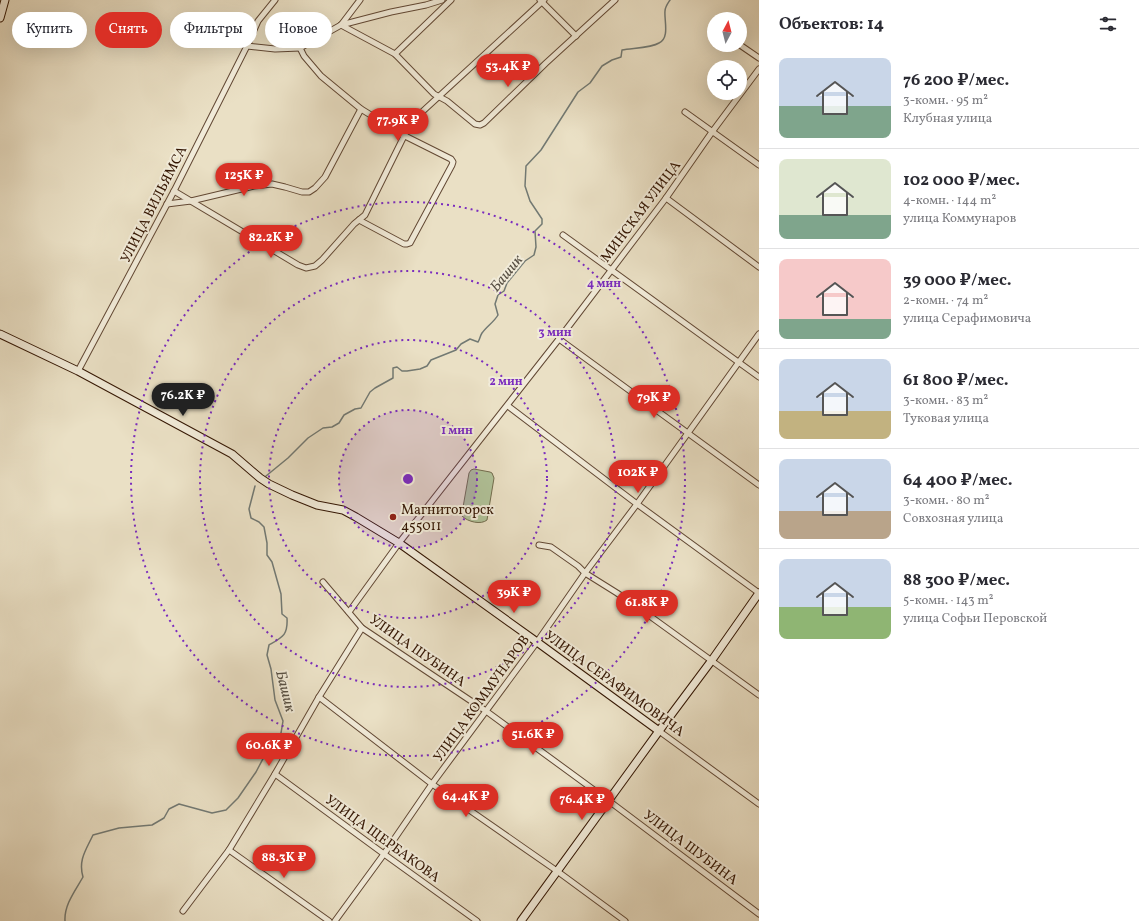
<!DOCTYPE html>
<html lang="ru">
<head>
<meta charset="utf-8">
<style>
  :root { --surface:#fff; --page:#f7f7f7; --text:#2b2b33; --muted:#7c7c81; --line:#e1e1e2; --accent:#d93025 }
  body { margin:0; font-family:Vollkorn,serif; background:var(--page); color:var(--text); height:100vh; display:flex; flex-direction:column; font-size:15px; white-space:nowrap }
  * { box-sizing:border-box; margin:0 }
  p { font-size:13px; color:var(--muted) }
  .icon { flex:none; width:22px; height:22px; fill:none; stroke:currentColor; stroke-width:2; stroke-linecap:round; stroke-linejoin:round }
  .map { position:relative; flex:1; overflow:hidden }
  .sheet { display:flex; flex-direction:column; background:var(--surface); width:380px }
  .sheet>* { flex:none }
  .guide { position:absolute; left:12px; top:12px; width:380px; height:36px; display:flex; gap:8px }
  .needle { width:26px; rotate:7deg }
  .buttons { position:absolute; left:707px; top:12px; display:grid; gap:8px }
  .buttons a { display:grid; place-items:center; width:40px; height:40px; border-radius:50%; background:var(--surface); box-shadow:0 4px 16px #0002; font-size:20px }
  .price { position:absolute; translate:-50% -34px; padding:0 9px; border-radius:14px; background:var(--accent); color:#fff; font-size:13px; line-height:26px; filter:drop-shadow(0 1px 2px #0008) }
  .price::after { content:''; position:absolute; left:50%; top:24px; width:12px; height:9px; margin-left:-6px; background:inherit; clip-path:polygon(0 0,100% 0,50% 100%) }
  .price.current { background:#222; color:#fff }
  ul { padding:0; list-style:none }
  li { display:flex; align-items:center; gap:12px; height:100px; padding:0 20px }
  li+li { border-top:1px solid var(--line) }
  li span { display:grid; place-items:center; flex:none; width:112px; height:80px; border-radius:8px; color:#555 }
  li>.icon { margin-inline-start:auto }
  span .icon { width:48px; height:48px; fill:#fffc; stroke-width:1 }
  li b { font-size:17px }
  h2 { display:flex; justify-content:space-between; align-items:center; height:48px; padding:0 20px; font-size:17px }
  .pill { padding:0 14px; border-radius:18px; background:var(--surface); box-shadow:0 4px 16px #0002; font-size:14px; line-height:36px }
  .pill.current { background:var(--accent); color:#fff }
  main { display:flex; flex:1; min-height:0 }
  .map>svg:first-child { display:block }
  .green { fill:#b1c39a; stroke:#726c4e }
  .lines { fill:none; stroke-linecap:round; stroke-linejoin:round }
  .stream { stroke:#727973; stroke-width:1.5 }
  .street-casing { stroke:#624834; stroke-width:7 }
  .secondary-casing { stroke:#341603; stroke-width:9 }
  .street { stroke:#f1ebd9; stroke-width:5 }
  .secondary { stroke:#f1ebd9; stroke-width:7 }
  .ring { fill:none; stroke:#7b2cbf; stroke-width:2; stroke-dasharray:2 4 }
  .poi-dot { fill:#8f2418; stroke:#f1ebd9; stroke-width:1.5 }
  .labels { text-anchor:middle; stroke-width:4; stroke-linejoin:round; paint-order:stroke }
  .street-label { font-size:14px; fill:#341603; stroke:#f1ebd9 }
  .poi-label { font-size:14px; fill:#341603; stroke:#f1ebd9; text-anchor:start }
  .water-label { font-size:15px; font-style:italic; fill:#585044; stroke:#f1ebd9 }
  .centre { fill:#7b2cbf; stroke:#f1ebd9; stroke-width:2 }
  .ring-label { font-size:12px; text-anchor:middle; font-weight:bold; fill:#7b2cbf; stroke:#f1ebd9; stroke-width:4; stroke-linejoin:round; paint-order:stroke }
</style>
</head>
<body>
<main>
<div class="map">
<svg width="759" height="921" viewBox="0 0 759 921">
  <rect width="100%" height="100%" fill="#eae0c5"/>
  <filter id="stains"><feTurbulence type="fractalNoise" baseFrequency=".005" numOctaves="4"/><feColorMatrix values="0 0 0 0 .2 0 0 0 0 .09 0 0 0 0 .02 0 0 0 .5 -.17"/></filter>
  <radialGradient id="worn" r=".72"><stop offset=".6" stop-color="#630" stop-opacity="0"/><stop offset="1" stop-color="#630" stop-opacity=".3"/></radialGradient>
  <path class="green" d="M474,469L490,472L492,473L494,478L487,520C481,525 468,522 462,516V513L469,473L471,470Z"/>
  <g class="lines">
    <g class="stream">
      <path d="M266,476L288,458L308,438L323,428L332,427L339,423L344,415L355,409L361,408L370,392L375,388L393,378V368L397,367L402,371H407L420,369L427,366L431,360L456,350L461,344L470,339L478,342C480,339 480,336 482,333C487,326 494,322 498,315L495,304L498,295L504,291L507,283L525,261L534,255L536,247L535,231L542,224V219L530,201L525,186L526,166L541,150L578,92L590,83L602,66L612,60L621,57L622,50C632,48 651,48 659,43C670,38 664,20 665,11C665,7 668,3 670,0"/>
      <path d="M65,921C64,905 75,891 83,877C78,860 86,850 93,835L119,828L152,825L164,818L169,809L179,804L212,813L226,810L238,798L256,772L266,753L281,733L283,721L275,700L271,669L267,655L269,645C283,637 288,635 287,618L282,614L281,594L272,562L267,555V543L264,527L259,522L251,518L249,509L255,486"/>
    </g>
    <g class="street-casing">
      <g id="street">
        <path d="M540,0L576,36"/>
        <path d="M341,25L395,54L434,94L447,101L475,124L480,125L484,123L546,63L615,0"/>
        <path d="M341,25L391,12L426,5L442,0"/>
        <path d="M740,45L759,58"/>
        <path d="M247,46L275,49L300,48L341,25L360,0"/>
        <path d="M300,48L304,56L321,76L361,109L405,136L451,159L453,162L452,165L410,243L407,244H404L359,220"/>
        <path d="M395,54L451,0"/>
        <path d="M685,112L759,165"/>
        <path d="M174,191L298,265L306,268L315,266L322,260L354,224L365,215L411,122L544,0"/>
        <path d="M666,198L759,267"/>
        <path d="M167,204L191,201L254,186L272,184L285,187L302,192H309L315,188L325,177L361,109"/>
        <path d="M563,235L759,377"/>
        <path d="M559,339L759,485"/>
        <path d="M78,371L174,191L247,46L258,21L275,0"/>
        <path d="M508,406L637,504L759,593"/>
        <path d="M539,545L551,547L578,566L585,573L617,593L636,606L759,695"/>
        <path d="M323,582L362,628L486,711L609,801L759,914"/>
        <path d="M349,612L399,543L559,339L666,198L712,132L759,69"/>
        <path d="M319,697L432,784L557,871L625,921"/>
        <path d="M659,731L759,804"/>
        <path d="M275,774L384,854L477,921"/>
        <path d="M229,850L329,921"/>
        <path d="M183,911L229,850L275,774L319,697L362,628"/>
        <path d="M335,921L384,854L432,784L537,642L585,573L637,504L759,334"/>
      </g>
    </g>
    <g class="secondary-casing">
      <g id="secondary">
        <path d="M0,18L5,0"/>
        <path d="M0,334L78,371L232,454L260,478L269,484L292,495L317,505L343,510L356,517L399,543L537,642L659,731"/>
        <path d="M521,921L659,731L712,660L759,593"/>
      </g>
    </g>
    <use href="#street" class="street"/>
    <use href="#secondary" class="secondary"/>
  </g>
  <circle cx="408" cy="479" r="69" fill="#7b2cbf" fill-opacity=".12"/>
  <g class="ring">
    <circle cx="408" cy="479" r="69"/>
    <circle cx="408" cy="479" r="139"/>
    <circle cx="408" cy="479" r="208"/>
    <circle cx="408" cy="479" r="277"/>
  </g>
  <circle class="poi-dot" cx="393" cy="517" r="4"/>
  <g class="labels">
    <g class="street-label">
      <text transform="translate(153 204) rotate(-63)" y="5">УЛИЦА ВИЛЬЯМСА</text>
      <text transform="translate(640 211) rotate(-53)" y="5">МИНСКАЯ УЛИЦА</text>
      <text transform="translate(418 650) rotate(35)" y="5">УЛИЦА ШУБИНА</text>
      <text transform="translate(615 683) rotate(36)" y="5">УЛИЦА СЕРАФИМОВИЧА</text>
      <text transform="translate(481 698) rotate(-54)" y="5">УЛИЦА КОММУНАРОВ</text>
      <text transform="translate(383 838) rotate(36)" y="5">УЛИЦА ЩЕРБАКОВА</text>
      <text transform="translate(691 847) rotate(37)" y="5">УЛИЦА ШУБИНА</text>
    </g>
    <g class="poi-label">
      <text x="401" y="514">Магнитогорск<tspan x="401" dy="16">455011</tspan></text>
    </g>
    <g class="water-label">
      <text transform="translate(506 273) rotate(-51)" y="5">Башик</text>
      <text transform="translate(286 691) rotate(76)" y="5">Башик</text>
    </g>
  </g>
  <circle cx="408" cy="479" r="6" class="centre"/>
  <g class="ring-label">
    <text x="604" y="287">4 мин</text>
    <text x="555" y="336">3 мин</text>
    <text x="506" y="385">2 мин</text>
    <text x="457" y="434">1 мин</text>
  </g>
  <rect width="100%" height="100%" filter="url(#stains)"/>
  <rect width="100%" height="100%" fill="url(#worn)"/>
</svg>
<div class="buttons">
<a><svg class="needle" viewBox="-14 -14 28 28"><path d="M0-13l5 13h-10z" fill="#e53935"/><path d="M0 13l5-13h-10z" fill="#7c7c81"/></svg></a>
<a><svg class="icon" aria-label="locate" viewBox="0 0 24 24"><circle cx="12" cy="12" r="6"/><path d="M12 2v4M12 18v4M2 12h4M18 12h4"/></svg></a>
</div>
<b class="price" style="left:508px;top:88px">53.4K ₽</b>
<b class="price" style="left:398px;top:142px">77.9K ₽</b>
<b class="price" style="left:244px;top:197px">125K ₽</b>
<b class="price" style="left:271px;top:259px">82.2K ₽</b>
<b class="price current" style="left:183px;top:417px">76.2K ₽</b>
<b class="price" style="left:654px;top:419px">79K ₽</b>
<b class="price" style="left:638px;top:494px">102K ₽</b>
<b class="price" style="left:514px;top:614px">39K ₽</b>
<b class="price" style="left:647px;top:624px">61.8K ₽</b>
<b class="price" style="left:533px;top:756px">51.6K ₽</b>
<b class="price" style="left:269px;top:767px">60.6K ₽</b>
<b class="price" style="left:466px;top:818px">64.4K ₽</b>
<b class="price" style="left:582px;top:821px">76.4K ₽</b>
<b class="price" style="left:284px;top:879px">88.3K ₽</b>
<div class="guide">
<a class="pill">Купить</a>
<a class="pill current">Снять</a>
<a class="pill">Фильтры</a>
<a class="pill">Новое</a>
</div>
</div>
<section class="sheet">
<h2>Объектов: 14<svg class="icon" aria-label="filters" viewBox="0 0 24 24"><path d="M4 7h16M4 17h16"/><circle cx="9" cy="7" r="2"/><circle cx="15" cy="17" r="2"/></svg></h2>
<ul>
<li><span style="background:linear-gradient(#c9d6e8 60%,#7fa58c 0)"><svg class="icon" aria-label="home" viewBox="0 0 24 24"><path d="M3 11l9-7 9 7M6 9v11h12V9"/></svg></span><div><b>76 200 ₽/мес.</b><p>3-комн. · 95 m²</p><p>Клубная улица</p></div></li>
<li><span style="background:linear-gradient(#dfe7d0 70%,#7fa58c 0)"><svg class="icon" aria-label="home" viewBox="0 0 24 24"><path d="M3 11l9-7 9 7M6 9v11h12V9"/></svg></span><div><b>102 000 ₽/мес.</b><p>4-комн. · 144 m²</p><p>улица Коммунаров</p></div></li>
<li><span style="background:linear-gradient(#f6c9c9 75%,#7fa58c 0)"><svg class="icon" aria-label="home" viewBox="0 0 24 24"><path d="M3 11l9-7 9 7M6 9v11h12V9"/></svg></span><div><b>39 000 ₽/мес.</b><p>2-комн. · 74 m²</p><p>улица Серафимовича</p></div></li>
<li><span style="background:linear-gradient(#c9d6e8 65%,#c2b280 0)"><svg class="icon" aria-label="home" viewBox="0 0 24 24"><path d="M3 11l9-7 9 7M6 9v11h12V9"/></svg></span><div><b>61 800 ₽/мес.</b><p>3-комн. · 83 m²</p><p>Туковая улица</p></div></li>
<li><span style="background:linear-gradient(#c9d6e8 65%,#b9a48a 0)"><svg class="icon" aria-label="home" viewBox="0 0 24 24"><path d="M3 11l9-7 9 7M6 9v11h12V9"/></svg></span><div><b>64 400 ₽/мес.</b><p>3-комн. · 80 m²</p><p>Совхозная улица</p></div></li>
<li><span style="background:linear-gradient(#c9d6e8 60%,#8fb573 0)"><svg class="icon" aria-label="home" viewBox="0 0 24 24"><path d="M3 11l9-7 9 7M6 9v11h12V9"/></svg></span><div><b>88 300 ₽/мес.</b><p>5-комн. · 143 m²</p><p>улица Софьи Перовской</p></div></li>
</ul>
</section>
</main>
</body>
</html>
